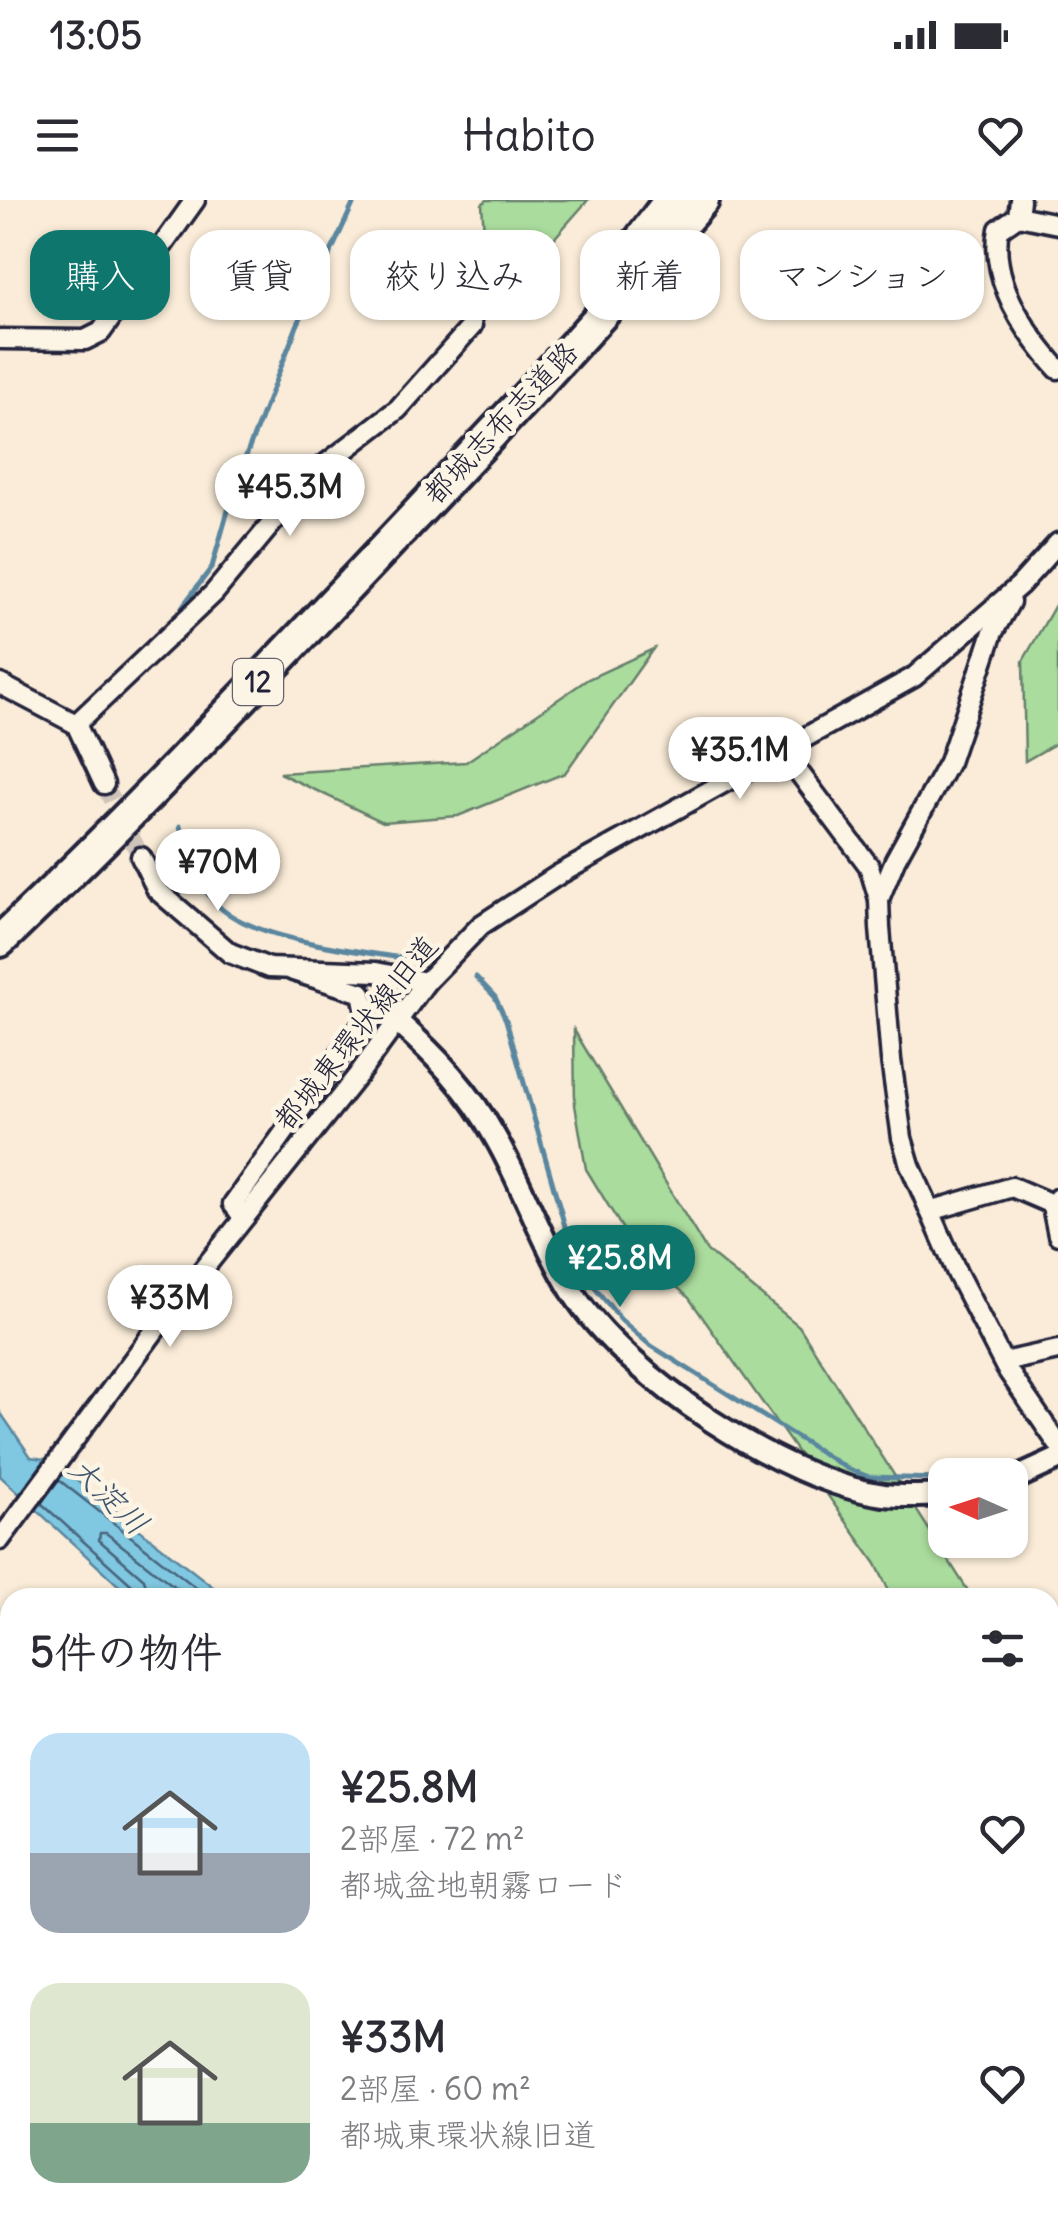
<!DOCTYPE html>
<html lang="ja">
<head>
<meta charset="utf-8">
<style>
  :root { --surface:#fff; --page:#f2f2f3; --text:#2b2b33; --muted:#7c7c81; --accent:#0f766e }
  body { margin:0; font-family:Delius,"Klee One",sans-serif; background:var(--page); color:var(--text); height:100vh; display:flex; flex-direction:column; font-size:38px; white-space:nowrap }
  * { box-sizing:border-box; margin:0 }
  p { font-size:32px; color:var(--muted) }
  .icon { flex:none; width:55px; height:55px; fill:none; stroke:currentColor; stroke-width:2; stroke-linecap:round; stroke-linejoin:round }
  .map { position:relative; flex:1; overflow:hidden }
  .side { position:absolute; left:0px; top:1388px; width:1060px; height:642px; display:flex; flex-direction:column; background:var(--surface); border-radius:30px 30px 0 0; box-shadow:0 2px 8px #0004 }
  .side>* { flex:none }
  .top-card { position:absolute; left:30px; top:30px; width:1000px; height:90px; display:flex; gap:20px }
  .needle { width:65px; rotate:273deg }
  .tools { position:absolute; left:928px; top:1258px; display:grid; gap:20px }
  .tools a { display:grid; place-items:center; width:100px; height:100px; border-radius:20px; background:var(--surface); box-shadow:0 2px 8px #0004; font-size:50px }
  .price { position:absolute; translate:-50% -85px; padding:0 22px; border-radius:35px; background:#fff; color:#222; font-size:32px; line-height:65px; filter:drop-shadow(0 2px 5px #0008) }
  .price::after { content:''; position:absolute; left:50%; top:60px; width:30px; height:22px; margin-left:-15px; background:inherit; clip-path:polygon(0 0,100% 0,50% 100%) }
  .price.on { background:var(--accent); color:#fff }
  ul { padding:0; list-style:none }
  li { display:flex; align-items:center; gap:30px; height:250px; padding:0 30px }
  li span { display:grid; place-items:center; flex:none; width:280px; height:200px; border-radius:30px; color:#555 }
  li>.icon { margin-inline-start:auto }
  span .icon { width:120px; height:120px; fill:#fffc; stroke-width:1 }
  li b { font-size:42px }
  h2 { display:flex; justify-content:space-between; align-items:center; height:120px; padding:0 30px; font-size:42px }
  .chip { padding:0 35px; border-radius:30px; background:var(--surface); box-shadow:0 2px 8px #0004; font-size:35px; line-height:90px }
  .chip.on { background:var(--accent); color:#fff }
  .status { display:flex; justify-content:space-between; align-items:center; height:70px; padding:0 50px; background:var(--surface); direction:ltr }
  .status svg { height:28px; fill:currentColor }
  header { display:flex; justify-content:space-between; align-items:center; height:130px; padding:0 30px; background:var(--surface); font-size:45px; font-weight:600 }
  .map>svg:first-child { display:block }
  .green { fill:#aadc9d; stroke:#667f6c; stroke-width:2.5 }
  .water { fill:#80c8e1; stroke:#5a869f; stroke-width:2.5 }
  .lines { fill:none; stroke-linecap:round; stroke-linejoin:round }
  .shore { stroke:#48647d; stroke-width:2.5 }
  .stream { stroke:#5a869f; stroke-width:5 }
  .minor-tunnel { stroke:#cfc4b9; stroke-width:18; stroke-dasharray:18 9; stroke-linecap:butt }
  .minor-casing { stroke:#22223b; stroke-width:25 }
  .tertiary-casing { stroke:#22223b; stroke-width:28 }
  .motorway-casing { stroke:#22223b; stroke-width:38 }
  .minor { stroke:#fcf5e5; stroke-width:18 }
  .tertiary { stroke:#fcf5e5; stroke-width:20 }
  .motorway { stroke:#fcf5e5; stroke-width:30 }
  .labels { text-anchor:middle; stroke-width:9; stroke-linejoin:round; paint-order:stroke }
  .shield { fill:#fcf5e5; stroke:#63616e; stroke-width:2.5 }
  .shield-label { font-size:28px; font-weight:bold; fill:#22223b }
  .street-label { font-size:30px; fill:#22223b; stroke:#fcf5e5 }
  .water-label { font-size:32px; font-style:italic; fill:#3e546d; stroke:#fcf5e5 }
</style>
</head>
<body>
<div class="status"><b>13:05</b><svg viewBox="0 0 49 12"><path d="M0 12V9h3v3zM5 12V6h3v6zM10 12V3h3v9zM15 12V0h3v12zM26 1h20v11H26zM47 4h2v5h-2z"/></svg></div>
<header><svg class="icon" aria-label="menu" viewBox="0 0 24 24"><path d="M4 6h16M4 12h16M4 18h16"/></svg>Habito<svg class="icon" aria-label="heart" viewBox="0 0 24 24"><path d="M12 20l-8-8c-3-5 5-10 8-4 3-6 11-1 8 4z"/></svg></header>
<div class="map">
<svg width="1058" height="2028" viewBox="0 0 1058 2028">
  <rect width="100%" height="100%" fill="#faecd8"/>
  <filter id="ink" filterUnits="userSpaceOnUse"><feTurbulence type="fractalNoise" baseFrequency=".01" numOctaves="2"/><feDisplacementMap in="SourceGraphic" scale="20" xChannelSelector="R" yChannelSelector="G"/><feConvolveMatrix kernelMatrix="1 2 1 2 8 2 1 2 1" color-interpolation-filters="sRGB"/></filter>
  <g filter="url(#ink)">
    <g class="green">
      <path d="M487,0H588L522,75L488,89L482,4Z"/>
      <path d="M1058,400V542L1025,561L1023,461Z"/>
      <path d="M653,449L565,573L458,616L383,622L279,573L466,562L588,479Z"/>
      <path d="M574,830L706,1050L799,1126L972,1397H892L876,1364L689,1098L633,1046L586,969L575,905Z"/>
    </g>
    <path class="water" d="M0,1212L31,1257L50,1260L226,1397H131L0,1276Z"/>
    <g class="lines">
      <g class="shore">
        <path d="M59,1280L209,1398"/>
        <path d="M41,1303L133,1386L137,1398"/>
        <path d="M150,1398L144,1379L99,1340L100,1333H106L189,1398"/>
      </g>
      <g class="stream">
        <path d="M182,407L212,367L237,279L297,126L355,0"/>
        <path d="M180,626C186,656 201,695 227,713C270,742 364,752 415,760"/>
        <path d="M476,777L495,797L506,820L570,1044L595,1088L621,1120L650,1145L846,1268L869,1277L940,1279"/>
        <path d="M634,2028L636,2020"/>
      </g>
      <path class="minor-tunnel" d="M104,584L141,657"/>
      <g class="minor-casing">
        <g id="minor">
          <path d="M1020,0L1018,16L1058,24"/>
          <path d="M1018,16L999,29C989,80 1026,133 1058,169"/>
          <path d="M0,139L85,140L101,132L195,0"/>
          <path d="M1010,402L993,432L949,562L895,660L879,699L880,728L891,860L902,938L910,965L957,1073L1006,1168L1058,1244"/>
          <path d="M0,484L76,524L104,584"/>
          <path d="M76,524L214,393L313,274L398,209L472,126"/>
          <path d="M783,551L869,666L879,699"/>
          <path d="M141,657L157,690L230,753L269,768L376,772L426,782"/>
          <path d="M1058,998L1053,1011L1058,1035"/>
          <path d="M930,1011L1012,987L1054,1005"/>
          <path d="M243,1017L233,1004L367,817L362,793L293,771"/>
          <path d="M1004,1162L1058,1150"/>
          <path d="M0,1340L158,1126L358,875L426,782L481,725L558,675L914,477L1020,385L1058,343"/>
          <path d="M354,2020L371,2028"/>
          <path d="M162,2028L170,2020"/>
        </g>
      </g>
      <g class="tertiary-casing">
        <g id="tertiary">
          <path d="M398,822C436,856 470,891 495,937C524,987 542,1043 573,1093C626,1177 785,1282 884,1295C904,1297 925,1296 945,1295"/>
          <path d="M1010,1281L1058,1259"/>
        </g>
      </g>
      <g class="motorway-casing">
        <g id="motorway">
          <path d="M619,68L670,0"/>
          <path d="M0,741C125,623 242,499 360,374C476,251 593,128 703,0"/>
        </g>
      </g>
      <use href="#minor" class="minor"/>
      <use href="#tertiary" class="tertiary"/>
      <use href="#motorway" class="motorway"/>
    </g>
  </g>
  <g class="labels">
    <rect class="shield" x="233" y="459" width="50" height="46" rx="8"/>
    <g class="shield-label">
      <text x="258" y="492">12</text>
    </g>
    <g class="street-label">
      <text transform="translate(501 223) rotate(-47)" y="10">都城志布志道路</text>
      <text transform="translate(356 833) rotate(-51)" y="10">都城東環状線旧道</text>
    </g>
    <g class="water-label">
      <text transform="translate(109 1296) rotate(44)" y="11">大淀川</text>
    </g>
  </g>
</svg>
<div class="tools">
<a><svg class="needle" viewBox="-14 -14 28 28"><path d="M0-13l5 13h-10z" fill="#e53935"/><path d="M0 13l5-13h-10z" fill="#7c7c81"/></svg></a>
</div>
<b class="price" style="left:290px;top:339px">¥45.3M</b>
<b class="price" style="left:740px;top:602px">¥35.1M</b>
<b class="price" style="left:218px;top:714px">¥70M</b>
<b class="price on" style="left:620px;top:1110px">¥25.8M</b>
<b class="price" style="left:170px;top:1150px">¥33M</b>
<div class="top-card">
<a class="chip on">購入</a>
<a class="chip">賃貸</a>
<a class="chip">絞り込み</a>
<a class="chip">新着</a>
<a class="chip">マンション</a>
</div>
<section class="side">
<h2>5件の物件<svg class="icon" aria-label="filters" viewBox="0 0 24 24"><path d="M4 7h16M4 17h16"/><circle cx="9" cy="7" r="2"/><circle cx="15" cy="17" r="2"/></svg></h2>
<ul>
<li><span style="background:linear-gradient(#bfe0f5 60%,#9aa5b1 0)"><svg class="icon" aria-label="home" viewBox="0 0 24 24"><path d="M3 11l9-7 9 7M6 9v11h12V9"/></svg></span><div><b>¥25.8M</b><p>2部屋 · 72 m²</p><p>都城盆地朝霧ロード</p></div><svg class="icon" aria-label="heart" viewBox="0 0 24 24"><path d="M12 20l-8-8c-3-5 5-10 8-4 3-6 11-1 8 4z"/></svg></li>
<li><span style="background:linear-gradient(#dfe7d0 70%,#7fa58c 0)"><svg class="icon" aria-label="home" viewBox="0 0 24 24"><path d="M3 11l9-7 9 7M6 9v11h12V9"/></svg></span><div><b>¥33M</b><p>2部屋 · 60 m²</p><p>都城東環状線旧道</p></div><svg class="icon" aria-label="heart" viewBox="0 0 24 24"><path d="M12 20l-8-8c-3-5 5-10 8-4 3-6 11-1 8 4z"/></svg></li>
</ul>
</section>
</div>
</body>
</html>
